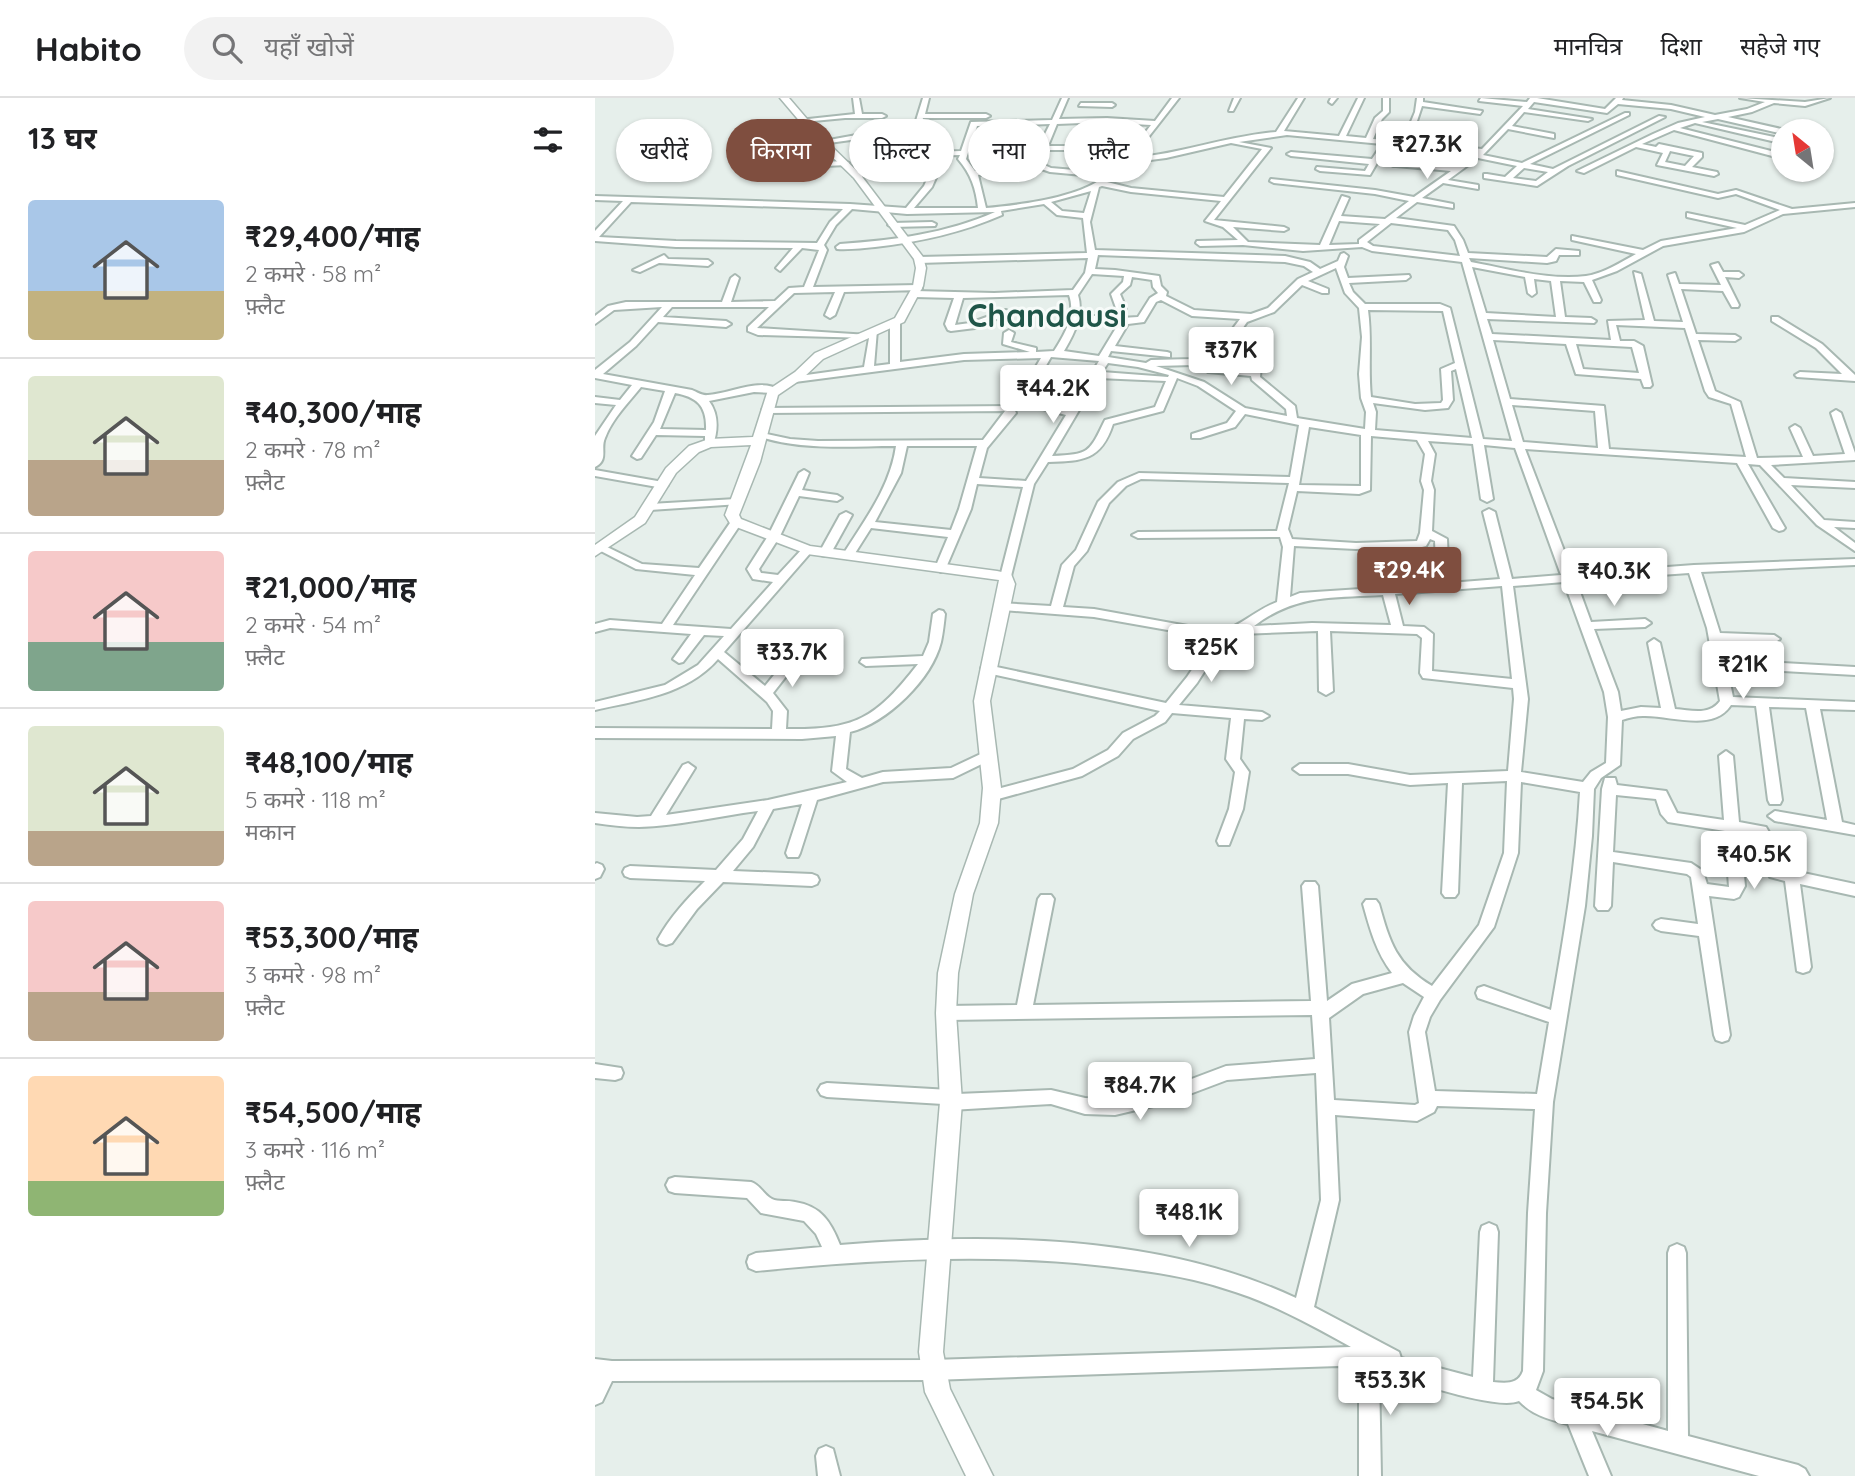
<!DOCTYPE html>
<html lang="hi">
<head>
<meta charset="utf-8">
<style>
  :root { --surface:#fff; --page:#f2f2f2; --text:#202124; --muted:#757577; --line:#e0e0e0; --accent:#7f4e3f }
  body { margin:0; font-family:Quicksand,"Noto Sans Devanagari",sans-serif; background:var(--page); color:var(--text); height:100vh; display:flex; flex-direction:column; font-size:26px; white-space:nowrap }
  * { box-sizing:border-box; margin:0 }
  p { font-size:23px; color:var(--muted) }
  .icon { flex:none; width:38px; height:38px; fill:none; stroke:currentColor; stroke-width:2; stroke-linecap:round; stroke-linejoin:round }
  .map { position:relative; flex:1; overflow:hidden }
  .drawer { display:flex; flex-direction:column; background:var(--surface); width:595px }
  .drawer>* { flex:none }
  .top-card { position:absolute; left:21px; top:21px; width:665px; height:63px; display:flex; gap:14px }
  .needle { width:46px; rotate:330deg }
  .fabs { position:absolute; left:1176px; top:21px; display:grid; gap:14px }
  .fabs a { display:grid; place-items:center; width:63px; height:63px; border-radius:50%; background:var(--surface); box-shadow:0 2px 5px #0004; font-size:35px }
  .price { position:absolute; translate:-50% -60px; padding:0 16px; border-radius:7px; background:#fff; color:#222; font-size:23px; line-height:46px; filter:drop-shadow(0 2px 4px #0008) }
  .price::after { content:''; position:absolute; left:50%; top:42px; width:21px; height:16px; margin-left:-10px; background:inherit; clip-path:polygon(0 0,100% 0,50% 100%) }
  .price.active { background:var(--accent); color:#fff }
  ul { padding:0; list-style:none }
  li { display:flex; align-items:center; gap:21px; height:175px; padding:0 28px }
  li+li { border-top:2px solid var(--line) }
  li span { display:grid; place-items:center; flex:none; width:196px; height:140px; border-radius:7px; color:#555 }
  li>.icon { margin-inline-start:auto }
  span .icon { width:84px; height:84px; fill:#fffc; stroke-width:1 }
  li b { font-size:30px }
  h2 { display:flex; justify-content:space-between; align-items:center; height:84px; padding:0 28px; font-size:30px }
  .tag { padding:0 24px; border-radius:32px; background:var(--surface); box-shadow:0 2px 5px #0004; font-size:24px; line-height:63px }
  .tag.active { background:var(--accent); color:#fff }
  header { display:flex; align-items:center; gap:42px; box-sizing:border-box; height:98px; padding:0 35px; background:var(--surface); border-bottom:2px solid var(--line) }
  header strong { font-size:33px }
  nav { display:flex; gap:38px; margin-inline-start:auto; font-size:24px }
  .search { width:490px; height:63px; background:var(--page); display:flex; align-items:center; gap:18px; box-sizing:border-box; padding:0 24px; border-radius:38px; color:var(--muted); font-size:26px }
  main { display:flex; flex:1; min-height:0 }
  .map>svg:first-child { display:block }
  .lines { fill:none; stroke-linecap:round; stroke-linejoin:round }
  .minor-casing { stroke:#a8b8b2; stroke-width:4 }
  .tertiary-casing { stroke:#a8b8b2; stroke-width:3 }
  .minor { fill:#fff; fill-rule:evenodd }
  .tertiary { fill:#fff; fill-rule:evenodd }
  .labels { text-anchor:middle; stroke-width:6; stroke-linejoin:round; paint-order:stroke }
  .far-town-label { font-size:32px; font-weight:bold; fill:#1f5548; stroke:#f7fbf9 }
</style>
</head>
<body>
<header>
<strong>Habito</strong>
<div class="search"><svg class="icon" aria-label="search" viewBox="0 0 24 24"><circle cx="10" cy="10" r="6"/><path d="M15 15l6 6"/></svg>यहाँ खोजें</div>
<nav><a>मानचित्र</a><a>दिशा</a><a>सहेजे गए</a></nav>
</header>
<main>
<section class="drawer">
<h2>13 घर<svg class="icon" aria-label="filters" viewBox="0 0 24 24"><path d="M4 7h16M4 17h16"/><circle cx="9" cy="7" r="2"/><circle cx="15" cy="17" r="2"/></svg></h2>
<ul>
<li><span style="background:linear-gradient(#a9c7e8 65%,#c2b280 0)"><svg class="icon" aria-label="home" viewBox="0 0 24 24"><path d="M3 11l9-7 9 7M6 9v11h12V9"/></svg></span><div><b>₹29,400/माह</b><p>2 कमरे · 58 m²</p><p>फ़्लैट</p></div></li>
<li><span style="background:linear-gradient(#dfe7d0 60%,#b9a48a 0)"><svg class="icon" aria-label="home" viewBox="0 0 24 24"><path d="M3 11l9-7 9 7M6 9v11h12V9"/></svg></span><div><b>₹40,300/माह</b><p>2 कमरे · 78 m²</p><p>फ़्लैट</p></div></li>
<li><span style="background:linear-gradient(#f6c9c9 65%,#7fa58c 0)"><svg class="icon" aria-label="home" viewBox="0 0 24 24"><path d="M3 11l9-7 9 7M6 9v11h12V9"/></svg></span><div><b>₹21,000/माह</b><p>2 कमरे · 54 m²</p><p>फ़्लैट</p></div></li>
<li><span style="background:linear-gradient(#dfe7d0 75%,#b9a48a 0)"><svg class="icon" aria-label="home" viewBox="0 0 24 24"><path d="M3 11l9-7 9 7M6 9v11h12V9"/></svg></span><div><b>₹48,100/माह</b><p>5 कमरे · 118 m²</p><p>मकान</p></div></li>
<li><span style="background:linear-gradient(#f6c9c9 65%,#b9a48a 0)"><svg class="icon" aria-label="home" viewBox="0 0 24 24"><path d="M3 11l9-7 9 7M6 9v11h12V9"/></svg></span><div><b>₹53,300/माह</b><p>3 कमरे · 98 m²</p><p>फ़्लैट</p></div></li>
<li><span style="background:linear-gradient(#ffd9b3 75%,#8fb573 0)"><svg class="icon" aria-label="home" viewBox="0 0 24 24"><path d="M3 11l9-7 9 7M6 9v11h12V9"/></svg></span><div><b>₹54,500/माह</b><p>3 कमरे · 116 m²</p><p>फ़्लैट</p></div></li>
</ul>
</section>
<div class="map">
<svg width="1260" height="1378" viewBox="0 0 1260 1378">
  <rect width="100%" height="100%" fill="#e6efeb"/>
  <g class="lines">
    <g class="minor-casing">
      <g id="minor">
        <path d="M258,0H264L267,16H287L291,18L287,20H250L208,24L204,22L260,16Z"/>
        <path d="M328,0H334L330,16H391L395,18L391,20H328L321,45L305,55L366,53L376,24L457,22L467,0H473L464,21L512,20L560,23L577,0H584L537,60C586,56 632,38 681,34L703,0H709L689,33L744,38L763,0H769L751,38L771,40L780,20L788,13V0H794V14L787,21L778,41L808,43L820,14L822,0H828V4L887,13L885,16L827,8L815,44L887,51L928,8L884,3L886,0L932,4L935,0H942L1010,11L1021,0H1028L1027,2L1076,7L1120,17L1152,11L1170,4L1145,0L1210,4L1235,0L1210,8L1179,5L1157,14L1133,19L1191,32L1188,36L1123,21L1107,24L1184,40V44H1181L1100,25L1085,30L1184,55V59H1181L1079,32L1047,46L1061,49L1064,46L1107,55V59L1097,69L1122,74L1123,76L1119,78L1062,67L1068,55L1041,49L989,75L982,73L1058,36L1083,25L1110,19L1076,11L1023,6L1012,15L939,4L933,11L997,21L993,23L929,14L917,28L959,36V40L913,31L888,57L927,65L1030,15H1034V17L935,66L958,71L1064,18L1070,19L973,68L942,88L889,80V76H892L910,79L922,68L883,60L853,82L883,87V91L848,85L827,100L858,106V110L822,104L801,120L859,128L868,142L873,155L952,159L961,151L984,153V157H964L961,163L952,165L874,160L876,164C910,170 955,183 991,178C1008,176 1026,164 1041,156L977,142V138L1048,152L1066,143L1142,130L1092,119V115L1150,127L1185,112L1141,96L1123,100L1022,77V73L1123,96L1141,92L1197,111L1260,105V109L1188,116L1149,134L1068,148L1022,173L997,182L1006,202L1005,204H999L989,184L965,183L970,219L996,220L1001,223L999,225L892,221L897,236L1016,242L1013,223L1050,222L1039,174L1046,176L1059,223L1088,224L1073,177L1080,175L1084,186L1126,187L1116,167L1123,165L1128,174H1144L1148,177L1144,180L1130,179L1144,207L1143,209H1137L1128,193L1086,191L1101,236L1140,237L1145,240L1140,243L1103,242L1120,293L1145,304L1162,360L1208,359L1195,330L1200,327L1205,330L1218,358L1250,356L1236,315L1241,312L1246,315L1260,355V362L1176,367L1189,380L1260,384V390L1196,387L1229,422L1260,424V430L1239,429L1260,445V453L1222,427L1165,367L1153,366L1190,430L1188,432L1184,433L1178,430L1142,365L930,351L978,476L1099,467L1260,461V467L1106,474L1125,535L1179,537L1185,541L1179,545L1127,543L1131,562L1260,569V577L1132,570L1138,599L1260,604V612L1225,611L1247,724L1260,727V737L1180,723L1173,718L1180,713L1232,722L1211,610L1174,609L1187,702L1185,706H1175L1173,702L1161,608L1136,607C1118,635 1075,617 1048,618C1041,618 1033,620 1027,622L1025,667L1006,680L999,691L997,738L990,808L958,1004L951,1115L948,1273L941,1292L957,1301L1073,1333V1155L1075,1149L1082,1146L1089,1149L1091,1155L1093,1338L1203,1367L1210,1371L1214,1378H1164L997,1333L1016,1378H994L973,1326C955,1322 937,1317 924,1303C901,1313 812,1281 784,1274L786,1378H764V1270L744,1268L337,1282L17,1283L7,1304L0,1307V1261L17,1263L337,1262L756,1249C716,1227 675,1204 631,1191C588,1177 545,1172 500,1167C387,1155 274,1162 161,1173L154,1170L152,1164L154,1158L161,1155L227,1149L221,1136L209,1123L166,1115L152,1100L80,1095L74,1093L71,1087L74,1081L80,1079L156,1084C165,1087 169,1097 177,1101C183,1104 193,1102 200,1104C226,1108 236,1124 245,1147C394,1135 564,1136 701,1200L726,1102L721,975L632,982L571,1005L520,1017L490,1016L456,1006L356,1012L348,1006L232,999L226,997L223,992L226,987L232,985L355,992L362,996L456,992L490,1000L520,1001L570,991L631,968L720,961L717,917L351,922L345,920L343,915L345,910L351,908L422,907L443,801L446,797H456L459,801L438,907L716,903L707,788L710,784H720L723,788L732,903L757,886L797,875C781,854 775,831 768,806L771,802H781L784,806C795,845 801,866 837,888L884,827L909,755L912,683L867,685L863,795L860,799H850L847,795L853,685L815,687L753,676H705L698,671L705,666H753L815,677L913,673L919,601L918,590L828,580L825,575L827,540L822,536L735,533L738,593L731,597L724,593L723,533L646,536L630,541L602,585L584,607L667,614L674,618L667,622L649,621L645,661L654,674L648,711L634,747H624L622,743L634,711L640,674L631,661L636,620L577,615L570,624L538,641L523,658L487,678L396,703L389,698L391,694L478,671L513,652L528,635L560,618L565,613L392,575L387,574L386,571L387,568L392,567L571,605L592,579L618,540L499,519L408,512L404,511L402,508L404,505L456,508L467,467L481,452L503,404L523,384L544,375L695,379L704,327L650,316L640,329L605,340H597V336L632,325L641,313L603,288L582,280L568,313L518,326C506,363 487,363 453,364L439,386L415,482H407L405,479L428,389L382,386L376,411L350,472L346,474L340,470L353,439L276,430L257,460L253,461L247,458C269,423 295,390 301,348C254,348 208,353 162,338V334L195,341L223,343L388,342L410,313L172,315L167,312L168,310L418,308L421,315L392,350L384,380L431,383L471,317L437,308L442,305L474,311L504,263L456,259L437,292L432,295L427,292L446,260L369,262L200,284L197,283V279L269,269L274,240L163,237L153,233V229L174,209H77L68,219L131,223L136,226L131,229L63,224L41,248L8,276L97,292C102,294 107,298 113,297C135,296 165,279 185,292L180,295L159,294L114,303C124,317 123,332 118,347H110V338L61,337L46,360L42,361L37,358L59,324L70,293L46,289C34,304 17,321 10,340C5,351 14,362 0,369V338L21,307L0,305V299L25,302L37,287L0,280V272L35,244L67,209L19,212L0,226V218L13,208L31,204H127L136,180L140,177L144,180L136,204L180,203L194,190L209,189L224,152L207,150L185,173L181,170L198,150L81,149L0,143V133L28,103L0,102V98L255,106L311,110L329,88L334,77L325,74V58L297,59L265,80L258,78L315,42ZM512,24L530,25L526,37L546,40L514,75L456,70L445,65L451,52H483L486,55L518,59V55L491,51L498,39L494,37L485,48H453L462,26ZM455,26L443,50L438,68L455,74L509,79C483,100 424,107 391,110L383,77L433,75L437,73L433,71L380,73L371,61L377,42L416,43L428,27ZM537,26L556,27L549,36L533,33ZM421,27L414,39L379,38L382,28ZM692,37L787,46L777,61L696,54L692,56L696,58L774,66L770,73L722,69L721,71L725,73L775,77L793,46L882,55L862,68L798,64V68H801L856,73L819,99L780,92L676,81L675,83L679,85L780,96L814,103L790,121L746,118L754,100L747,98L725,147L653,144L638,129L689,133L693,131L689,129L619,122L676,50L644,44ZM636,45L667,51L629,99L536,90L512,84L532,65L571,60ZM1075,53L1099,58L1090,68L1070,64ZM365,57L363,61C376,76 381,91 383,110H319L337,89L343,75L333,72V58ZM929,70L953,74L941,83L918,80ZM507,88L536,94L626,103L610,123L628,129L643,142L602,143L601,145L605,148L648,147L708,153L767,149L777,153L867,164L917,343L888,341L855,210L845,206H770L758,194L754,185L811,182L815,179L814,177L753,180L749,169L753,158L749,155L746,156L743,163L725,171L715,164L690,158L500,152L495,124L504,89ZM496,93L489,115L467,113L456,104ZM36,104L248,111L235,124L222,145L81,143L4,139ZM449,106L462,117L488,120L492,155L324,159L320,162L324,165L493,160L490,175L478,192L399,195L320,193L316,196L320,199L359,200L350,226L353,232L356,233L380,230L416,215L411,212L375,225L360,227L368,200L474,197C481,217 470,236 459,253L441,254V250L416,244L419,235L414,232L409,235L408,246L435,254L369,256L305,264V225L300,222L295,225V266L279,268L282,232H276L274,237L162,230L199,195L240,194L230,217L235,220L240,217L249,194L326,192L327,190L323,187L218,189L232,152L229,147L241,127L257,111L312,116L400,114C350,136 299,142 245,146L241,149L242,151C254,152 268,150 280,149C324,144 366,135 407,117L406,113ZM744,123L785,126L764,142V146L734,147ZM796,125L853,132L860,142L865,158L778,148L772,144ZM503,157L690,164L709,168L718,174L703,181L673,210L656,216L599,212L571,198L572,194L566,188L564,178L520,172L500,171ZM877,169L930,179L933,195L937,198L941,195L939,181L956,183L961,219L891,215ZM741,170L750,195L764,210L767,239L764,276L766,300L771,314L770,331L702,320L700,308L665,279L667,257L640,241L652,224L679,214L707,187L727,195H733V191L713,183ZM497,176L529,178L528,184L516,196L521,210L517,219L499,218L494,221L499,224L524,225L504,258L469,253C479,236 489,217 483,197ZM537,179L557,182L558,189L563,195L555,200L543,219L526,220L531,210L525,196L535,187ZM566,202L597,218L645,221L619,256L598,261L556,262L551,265L513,259L516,253L575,259V255L572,254L520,248L533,226L549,224L561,204ZM773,212L848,213L860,265L846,271L848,302L846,305L820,306L776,299C773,270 777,241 773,212ZM1021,227L1090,230L1110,293L1114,299L1136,306L1151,359L1014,351L1009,308L915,301L898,242L971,246L981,276L1046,281L1049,289H1055L1057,287L1048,248L1039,243H1025ZM636,246L659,260L657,272L616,269L611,272L613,274L656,278L657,282L691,311L692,318L650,310L609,284L561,268L598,267L625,260ZM981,246L1037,249L1044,275L988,271ZM513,265L543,269L574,277L573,279L507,274ZM861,271L877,340L780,332L781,314L778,305L830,312L853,310L858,302L856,273ZM503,280L571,283L560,309L510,322C494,355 495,356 457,358ZM80,295C102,299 112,308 111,332L65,331ZM917,307L1000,313L1003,350L928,344ZM714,329L766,337V388L704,387ZM776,338L822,342L830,356L826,383L829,392L825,435L822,443L761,445L697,441L693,431L702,393L764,396L775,392ZM833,343L878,346L886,401L892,404L898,401L889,347L920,350L966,477L917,481L900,414L894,411L888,414L905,481L854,485L852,441L837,433L839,392L836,383L840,356ZM312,348H382L364,411L356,432L280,424L306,375ZM546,381L694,385L682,433L543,434L537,437L543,440L685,439L688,449L682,504C661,512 647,527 626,534L499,511L468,509L479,468L492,453L514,405L531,388ZM835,441L840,443L842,486L705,495L695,499L699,448L761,451L827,449L831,448ZM1094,475L1112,530L1125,603C1114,618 1096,612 1080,611L1065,545L1059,541L1053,545L1066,610L1046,609L1026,613L1023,594L999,531L1050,529L1056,525L1050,521L996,524L981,483ZM969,484L1009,594L1013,619L1011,665L996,674L988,684L926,674L933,601L918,488ZM907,488L917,581L837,573L838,536L829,529L808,528L800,496ZM788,497L796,527L717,525L659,528C701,496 738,500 788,497ZM926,684L985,694C981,767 969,839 956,912L889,888L883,890L881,895L883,900L954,924L942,996L840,993L830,934L835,919L845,902L899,829L923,755ZM808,885L829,899L819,918L814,934L824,1005L820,1007L739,1002L734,920L768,896ZM842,1008L940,1011L933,1115L928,1273C923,1287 910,1285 898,1284L903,1134L901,1128L894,1125L887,1128L885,1134L878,1279L806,1260L804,1254L719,1209L744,1102L740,1017L822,1023L839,1014Z"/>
        <path d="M639,0H645L638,13H634Z"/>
        <path d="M736,0H742L737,6L734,4Z"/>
        <path d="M486,5H517L520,7L517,9L484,8Z"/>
        <path d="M267,36L270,40L227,46L223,44Z"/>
        <path d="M250,63L254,65L253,67L205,69L201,67L205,65Z"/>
        <path d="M337,124L341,126L340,128L297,129L293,127L297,125Z"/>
        <path d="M69,157L73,161L113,162L117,165L113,168L64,165L45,174L38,172Z"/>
        <path d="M1177,219H1183L1227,246L1260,277V283L1202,279L1200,277L1205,274L1247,276L1221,250L1177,223Z"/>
        <path d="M0,372L68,384L73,387L68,390L0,378Z"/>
        <path d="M209,372L214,375L207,392L242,397L247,400L242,403L204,398L185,438L164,471L166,475L183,477L208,450H216L218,452L129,554L170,588L192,561H200L202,564L200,567L178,595L192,613L191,631C261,632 280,621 323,566L271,568L265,564L267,561L328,558L334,544L338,516L344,512L348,513L350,516C349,525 348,535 346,544C337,581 292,625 255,634L251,671L267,680L288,674L356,670L392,653L399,658L397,661L358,680L288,684L222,702L205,755L203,759H193L191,755L207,706L178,711L158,749L138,773L217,776L222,778L224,782L222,786L217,788L128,784L102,811L77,845L71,847L65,845L63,841C75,819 92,801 110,783L35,780L30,778L28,774L30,770L35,768L121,772L148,741L163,713C123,718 84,728 44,729C29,729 14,727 0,725V715L42,719L56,718L88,667L93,665L100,670L71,717L173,702L252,684L237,673L241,638L207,641L0,640V630L177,631L178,613L172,604L123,561C92,597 43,602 0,612V604L70,587L103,567L129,538L109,537L88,564L84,565L78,561L96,536L15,530L0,534V526L15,522L67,526L100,477L41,471L0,450L6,447L10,448L47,466L104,470L137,422H145L147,424L78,527L136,531L178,484L158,481L152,471L173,438L204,375Z"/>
        <path d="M141,401L145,402V406L55,412L49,409L55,406Z"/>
        <path d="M251,414L257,417L236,455L230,458L226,457L224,455L245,417Z"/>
        <path d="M1131,653L1138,658L1144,724L1171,729L1179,743L1185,770L1260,786V798L1205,786L1216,869L1214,873L1208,875L1202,873L1190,783L1175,779C1166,766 1169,750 1162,738L1145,735L1150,788L1144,799L1139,801L1114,798L1135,937L1133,942L1127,944L1121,942L1119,937L1104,838L1066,833L1061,831L1058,827L1061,823L1066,821L1103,826L1096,779L1092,776L1018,764L1016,808L1013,812H1003L1000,808L1007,691L1010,680H1020L1022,687L1071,693L1082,715L1129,722L1124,658ZM1021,697L1061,701L1066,716L1073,724L1130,733L1134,789L1112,786L1108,773L1096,765L1018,754Z"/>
        <path d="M2,765L7,767L9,771L5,779L0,781V766Z"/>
        <path d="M0,966L26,970L28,975L26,980L20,982L0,980Z"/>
        <path d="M231,1348L238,1351L245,1378H223L221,1358L224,1351Z"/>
      </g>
    </g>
    <g class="tertiary-casing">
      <path id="tertiary" d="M185,0H194L230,42L265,76L328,159L331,170L328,188L309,224L228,261L208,280L183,297L165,364L144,417L146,421L215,448L402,473L416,476L420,486L395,603L406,690L403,725L378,796L363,875L361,915L367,1004L348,1254L355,1291L398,1378H371L330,1294L324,1254L345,1004L341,915L343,875L360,796L385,725L388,690L379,603L404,482L212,456L136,427L130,417L156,347L116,349L104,354L81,375L50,425L0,458V447L40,419L71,370L94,348L114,341L158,339L173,292L200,274L220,255L300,220L318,188L321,170L319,161L259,80L224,46Z"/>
    </g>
    <use href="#minor" class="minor"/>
    <use href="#tertiary" class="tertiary"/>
  </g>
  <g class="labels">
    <g class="far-town-label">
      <text x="452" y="229">Chandausi</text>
    </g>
  </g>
</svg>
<div class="fabs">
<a><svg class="needle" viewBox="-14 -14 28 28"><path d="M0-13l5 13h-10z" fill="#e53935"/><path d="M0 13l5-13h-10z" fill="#757577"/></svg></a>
</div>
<b class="price" style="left:832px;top:83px">₹27.3K</b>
<b class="price" style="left:636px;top:289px">₹37K</b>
<b class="price" style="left:458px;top:327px">₹44.2K</b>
<b class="price active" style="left:814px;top:509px">₹29.4K</b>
<b class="price" style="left:1019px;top:510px">₹40.3K</b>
<b class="price" style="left:616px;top:586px">₹25K</b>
<b class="price" style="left:197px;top:591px">₹33.7K</b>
<b class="price" style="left:1148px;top:603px">₹21K</b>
<b class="price" style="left:1159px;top:793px">₹40.5K</b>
<b class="price" style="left:545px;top:1024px">₹84.7K</b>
<b class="price" style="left:594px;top:1151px">₹48.1K</b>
<b class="price" style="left:795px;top:1319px">₹53.3K</b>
<b class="price" style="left:1012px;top:1340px">₹54.5K</b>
<div class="top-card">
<a class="tag">खरीदें</a>
<a class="tag active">किराया</a>
<a class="tag">फ़िल्टर</a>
<a class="tag">नया</a>
<a class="tag">फ़्लैट</a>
</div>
</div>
</main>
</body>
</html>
